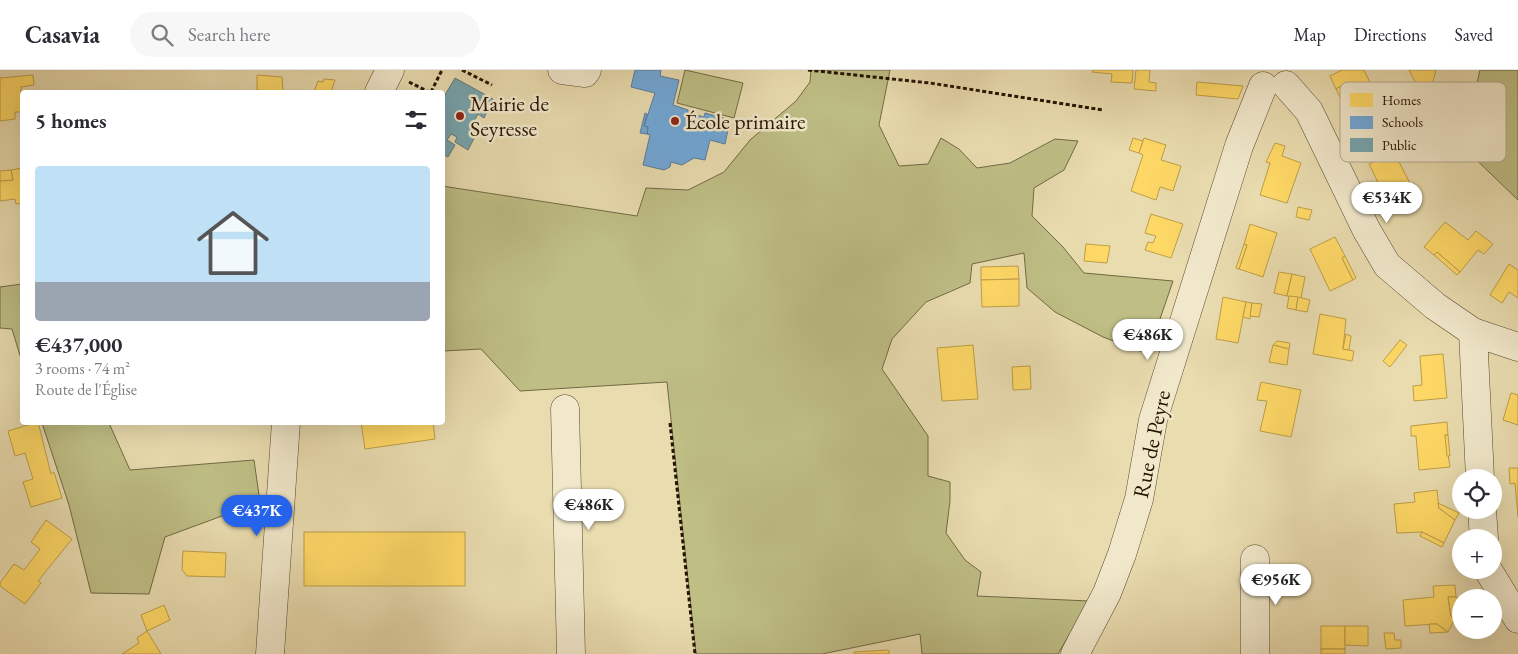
<!DOCTYPE html>
<html lang="en">
<head>
<meta charset="utf-8">
<style>
  :root { --surface:#fff; --page:#f7f7f7; --text:#2b2b33; --muted:#7c7c81; --line:#e1e1e2; --accent:#2563eb }
  body { margin:0; font-family:"EB Garamond",serif; background:var(--page); color:var(--text); height:100vh; display:flex; flex-direction:column; font-size:19px; white-space:nowrap }
  * { box-sizing:border-box; margin:0 }
  p { font-size:16px; color:var(--muted) }
  .icon { flex:none; width:28px; height:28px; fill:none; stroke:currentColor; stroke-width:2; stroke-linecap:round; stroke-linejoin:round }
  .map { position:relative; flex:1; overflow:hidden }
  .drawer { position:absolute; left:20px; top:20px; width:425px; height:335px; display:flex; flex-direction:column; background:var(--surface); border-radius:5px; box-shadow:0 5px 20px #0002 }
  .drawer>* { flex:none }
  .controls { position:absolute; left:1452px; top:399px; display:grid; gap:10px }
  .controls a { display:grid; place-items:center; width:50px; height:50px; border-radius:50%; background:var(--surface); box-shadow:0 5px 20px #0002; font-size:25px }
  .price { position:absolute; translate:-50% -42px; padding:0 11px; border-radius:18px; background:#fff; color:#222; font-size:16px; line-height:32px; filter:drop-shadow(0 1px 2px #0008) }
  .price::after { content:''; position:absolute; left:50%; top:30px; width:15px; height:11px; margin-left:-8px; background:inherit; clip-path:polygon(0 0,100% 0,50% 100%) }
  .price.on { background:var(--accent); color:#fff }
  ul { padding:0; list-style:none }
  li { display:grid; align-content:center; gap:10px; height:265px; padding:0 15px }
  li+li { border-top:1px solid var(--line) }
  li span { display:grid; place-items:center; height:155px; border-radius:5px; color:#555 }
  li>.icon { margin-inline-start:auto }
  span .icon { width:90px; height:90px; fill:#fffc; stroke-width:1 }
  li b { font-size:21px }
  h2 { display:flex; justify-content:space-between; align-items:center; height:60px; padding:0 15px; font-size:21px }
  header { display:flex; align-items:center; gap:30px; box-sizing:border-box; height:70px; padding:0 25px; background:var(--surface); border-bottom:1px solid var(--line) }
  header strong { font-size:24px }
  nav { display:flex; gap:28px; margin-inline-start:auto; font-size:18px }
  .search { width:350px; height:45px; background:var(--page); display:flex; align-items:center; gap:12px; box-sizing:border-box; padding:0 18px; border-radius:28px; color:var(--muted); font-size:19px }
  .map>svg:first-child { display:block }
  .green { fill:#bebe85; stroke:#726944 }
  .homes { fill:#ffd966; stroke:#be9e48 }
  .schools { fill:#6fa8dc; stroke:#597c9b }
  .public { fill:#76a5af; stroke:#5e7a7b }
  .lines { fill:none; stroke-linecap:round; stroke-linejoin:round }
  .minor-casing { stroke:#57462e; stroke-width:29 }
  .path { stroke:#261403; stroke-width:3; stroke-dasharray:4 2.5; stroke-linecap:butt }
  .minor { stroke:#f1e8cb; stroke-width:28 }
  .poi-dot { fill:#8f2418; stroke:#f1e8cb; stroke-width:2 }
  .labels { text-anchor:middle; stroke-width:5; stroke-linejoin:round; paint-order:stroke }
  .poi-label { font-size:22px; fill:#261403; stroke:#f1e8cb; text-anchor:start }
  .street-label { font-size:22px; fill:#261403; stroke:#f1e8cb }
  .key { fill:#f1e8cb; stroke:#b4a88f; stroke-width:1 }
  .key-label { font-size:14px; fill:#261403 }
</style>
</head>
<body>
<header>
<strong>Casavia</strong>
<div class="search"><svg class="icon" aria-label="search" viewBox="0 0 24 24"><circle cx="10" cy="10" r="6"/><path d="M15 15l6 6"/></svg>Search here</div>
<nav><a>Map</a><a>Directions</a><a>Saved</a></nav>
</header>
<div class="map">
<svg width="1518" height="584" viewBox="0 0 1518 584">
  <rect width="100%" height="100%" fill="#e9dcaf"/>
  <filter id="stains"><feTurbulence type="fractalNoise" baseFrequency=".004" numOctaves="4"/><feColorMatrix values="0 0 0 0 .2 0 0 0 0 .09 0 0 0 0 .02 0 0 0 .5 -.17"/></filter>
  <radialGradient id="worn" r=".72"><stop offset=".6" stop-color="#630" stop-opacity="0"/><stop offset="1" stop-color="#630" stop-opacity=".3"/></radialGradient>
  <g class="green">
    <path d="M685,0L743,13L734,48L677,33Z"/>
    <path d="M811,0H890L879,55L899,96L928,94L941,68L959,79L977,98L1010,93L1055,69L1078,71L1064,100L1034,118L1032,146L1063,177L1084,203L1173,211L1148,284L1103,267L1055,242L1027,218L1024,183L972,194L970,213L926,232L892,269L882,299L928,366V406L950,412V431L946,463L965,490L981,502L977,526L1089,531L1058,584H922L920,564L822,584H696L667,312L520,321L481,279L443,281L442,116L637,146L646,118L688,120L724,102L750,70L796,31L810,12Z"/>
    <path d="M1480,0H1518V130L1462,76Z"/>
    <path d="M22,214V292L12,259L0,258V217Z"/>
    <path d="M42,353H109L130,400L254,390L260,432L165,467L149,524L91,523L69,435Z"/>
  </g>
  <g class="homes">
    <path d="M1093,0H1133L1132,13L1111,12L1112,4L1092,2Z"/>
    <path d="M1136,0H1150L1149,12L1156,13V21L1134,19Z"/>
    <path d="M1342,0H1364L1379,31L1354,43L1341,16L1336,19L1330,6Z"/>
    <path d="M1409,0H1436L1427,34Z"/>
    <path d="M33,5L34,15L21,17V42H15V49L0,51V8Z"/>
    <path d="M257,5L282,7L283,22L257,20Z"/>
    <path d="M324,9L335,10L331,22H314L318,11L323,12Z"/>
    <path d="M1197,12L1243,16L1238,29L1196,25Z"/>
    <path d="M1341,16L1354,43L1349,46L1336,19Z"/>
    <path d="M1133,68L1143,71L1139,83L1129,80Z"/>
    <path d="M1144,68L1166,75L1161,90L1181,96L1173,121L1160,117L1156,130L1131,121L1143,85L1139,83Z"/>
    <path d="M1275,73L1285,76L1282,86L1301,93L1287,133L1260,125L1270,93L1266,92Z"/>
    <path d="M1394,82L1416,125L1390,137L1369,94Z"/>
    <path d="M22,98V133L16,134L15,129L0,131V111L13,110L11,100Z"/>
    <path d="M11,100L13,110L0,111V101Z"/>
    <path d="M1298,137L1312,140L1309,150L1296,147Z"/>
    <path d="M1151,144L1183,154L1171,188L1145,180L1148,172L1153,173L1156,166L1145,163Z"/>
    <path d="M1445,152L1468,170L1476,161L1493,174L1484,184L1478,180L1460,202L1437,182L1434,185L1424,177Z"/>
    <path d="M1250,154L1277,163L1263,207L1239,199L1247,175L1244,174Z"/>
    <path d="M1335,167L1345,186L1342,188L1353,210L1330,221L1310,179Z"/>
    <path d="M1086,174L1110,176L1107,193L1084,191Z"/>
    <path d="M1244,174L1247,175L1239,199L1236,198Z"/>
    <path d="M1437,182L1460,202L1457,205L1434,185Z"/>
    <path d="M1345,186L1356,208L1353,210L1342,188Z"/>
    <path d="M1509,194L1518,200V228L1509,222L1502,233L1490,225Z"/>
    <path d="M1018,196L1019,209L981,210V197Z"/>
    <path d="M1279,202L1292,204L1287,226L1274,223Z"/>
    <path d="M1292,204L1305,207L1301,228L1287,226Z"/>
    <path d="M1019,209V236L982,237L981,210Z"/>
    <path d="M1289,226L1298,227L1296,240L1287,238Z"/>
    <path d="M1223,227L1246,232L1238,273L1216,269Z"/>
    <path d="M1298,227L1310,230L1307,242L1296,240Z"/>
    <path d="M1246,232L1252,233L1250,249L1243,247Z"/>
    <path d="M1252,233L1262,234L1259,247L1250,246Z"/>
    <path d="M1320,244L1346,249L1343,279L1354,281L1352,291L1313,284Z"/>
    <path d="M1346,264L1351,266L1349,280L1343,279Z"/>
    <path d="M1400,270L1407,275L1390,297L1383,291Z"/>
    <path d="M1277,271L1290,273L1289,279L1273,275Z"/>
    <path d="M973,275L978,329L942,331L937,278Z"/>
    <path d="M1273,275L1289,279L1287,295L1269,292Z"/>
    <path d="M1443,284L1447,328L1414,331L1413,316L1422,315L1420,286Z"/>
    <path d="M1030,296L1031,319L1013,320L1012,297Z"/>
    <path d="M1261,312L1301,320L1291,367L1260,361L1267,331L1257,330Z"/>
    <path d="M1511,323L1518,325V355L1503,350Z"/>
    <path d="M38,352L51,404L54,402L62,428L31,437L23,412L33,409L25,383L15,386L8,361Z"/>
    <path d="M361,352H433L435,369L365,379Z"/>
    <path d="M1447,352L1448,365H1445L1450,397L1419,400L1416,366H1411V356Z"/>
    <path d="M1445,365H1448L1450,386H1447Z"/>
    <path d="M1509,398H1518V447L1515,413L1510,414Z"/>
    <path d="M1437,420L1439,438L1455,450L1444,473L1422,462L1397,463L1394,434L1415,432L1414,423Z"/>
    <path d="M1438,433L1459,443L1455,450L1439,438Z"/>
    <path d="M46,450L72,469L38,511L41,513L25,534L0,516V513L14,494L24,500L40,479L31,472Z"/>
    <rect x="304" y="462" width="161" height="54"/>
    <path d="M1422,462L1444,473L1442,477L1420,466Z"/>
    <path d="M183,481L226,483L225,507L187,506L182,500Z"/>
    <path d="M1455,515L1456,527H1448L1451,546L1455,549L1448,562L1437,554L1405,556L1403,530L1434,527L1433,516Z"/>
    <path d="M1448,527H1458L1455,549L1451,546Z"/>
    <path d="M164,535L170,550L147,561L141,545Z"/>
    <path d="M1429,554H1437L1448,562L1430,563Z"/>
    <rect x="1321" y="556" width="24" height="23"/>
    <path d="M1345,556H1368V576L1345,575Z"/>
    <path d="M147,561L161,584H122L139,573L137,568Z"/>
    <path d="M1384,563H1394L1395,570H1401V578L1386,579Z"/>
    <rect x="1321" y="579" width="24" height="5"/>
    <path d="M889,580V584H854V582Z"/>
  </g>
  <g class="schools">
    <path d="M635,0H661L660,6L679,10L673,35L688,40V43L704,47L705,43L730,50L725,74L710,70L705,90L694,88L682,95L671,92L670,97L664,100L643,95L650,65L647,64L648,57L644,56L655,23L631,17Z"/>
    <path d="M645,43L647,44L644,56L648,57L647,64L640,63Z"/>
  </g>
  <path class="public" d="M455,8L493,29L484,48L478,44L473,53L480,57L468,80L455,72L457,67L451,64L447,70L455,75L448,87L442,84V30Z"/>
  <g class="lines">
    <g class="minor-casing">
      <g id="minor">
        <path d="M562,0L585,3L587,0"/>
        <path d="M1286,15L1309,41L1366,159L1387,195L1435,236L1473,262L1518,277"/>
        <path d="M379,22L390,0"/>
        <path d="M1473,262L1480,408"/>
        <path d="M565,339L571,584"/>
        <path d="M1482,440L1484,468"/>
        <path d="M1255,489V584"/>
        <path d="M1488,500L1518,549"/>
        <path d="M270,584L286,352"/>
        <path d="M1075,584L1107,523L1122,484L1139,429L1153,350L1239,76L1263,16"/>
      </g>
    </g>
    <g class="path">
      <path d="M462,0L492,15"/>
      <path d="M808,0L930,13L1103,40"/>
      <path d="M409,12L429,22"/>
      <path d="M431,22L442,0"/>
      <path d="M670,353L695,584"/>
    </g>
    <use href="#minor" class="minor"/>
  </g>
  <g class="poi-dot">
    <circle cx="460" cy="46" r="5"/>
    <circle cx="675" cy="51" r="5"/>
  </g>
  <g class="labels">
    <g class="poi-label">
      <text x="470" y="41">Mairie de<tspan x="470" dy="25">Seyresse</tspan></text>
      <text x="685" y="59">École primaire</text>
    </g>
    <g class="street-label">
      <text transform="translate(1151 374) rotate(-78)" y="8">Rue de Peyre</text>
    </g>
  </g>
  <rect x="1340" y="12" width="166" height="80" rx="8" class="key"/>
  <rect x="1350" y="23" width="23" height="14" fill="#ffd966"/>
  <rect x="1350" y="46" width="23" height="13" fill="#6fa8dc"/>
  <rect x="1350" y="68" width="23" height="14" fill="#76a5af"/>
  <g class="key-label">
    <text x="1382" y="35">Homes</text>
    <text x="1382" y="57">Schools</text>
    <text x="1382" y="80">Public</text>
  </g>
  <rect width="100%" height="100%" filter="url(#stains)"/>
  <rect width="100%" height="100%" fill="url(#worn)"/>
</svg>
<div class="controls">
<a><svg class="icon" aria-label="locate" viewBox="0 0 24 24"><circle cx="12" cy="12" r="6"/><path d="M12 2v4M12 18v4M2 12h4M18 12h4"/></svg></a>
<a>+</a>
<a>−</a>
</div>
<b class="price" style="left:1387px;top:154px">€534K</b>
<b class="price" style="left:1148px;top:291px">€486K</b>
<b class="price" style="left:589px;top:461px">€486K</b>
<b class="price on" style="left:257px;top:467px">€437K</b>
<b class="price" style="left:1276px;top:536px">€956K</b>
<section class="drawer">
<h2>5 homes<svg class="icon" aria-label="filters" viewBox="0 0 24 24"><path d="M4 7h16M4 17h16"/><circle cx="9" cy="7" r="2"/><circle cx="15" cy="17" r="2"/></svg></h2>
<ul>
<li><span style="background:linear-gradient(#bfe0f5 75%,#9aa5b1 0)"><svg class="icon" aria-label="home" viewBox="0 0 24 24"><path d="M3 11l9-7 9 7M6 9v11h12V9"/></svg></span><div><b>€437,000</b><p>3 rooms · 74 m²</p><p>Route de l'Église</p></div></li>
</ul>
</section>
</div>
</body>
</html>
